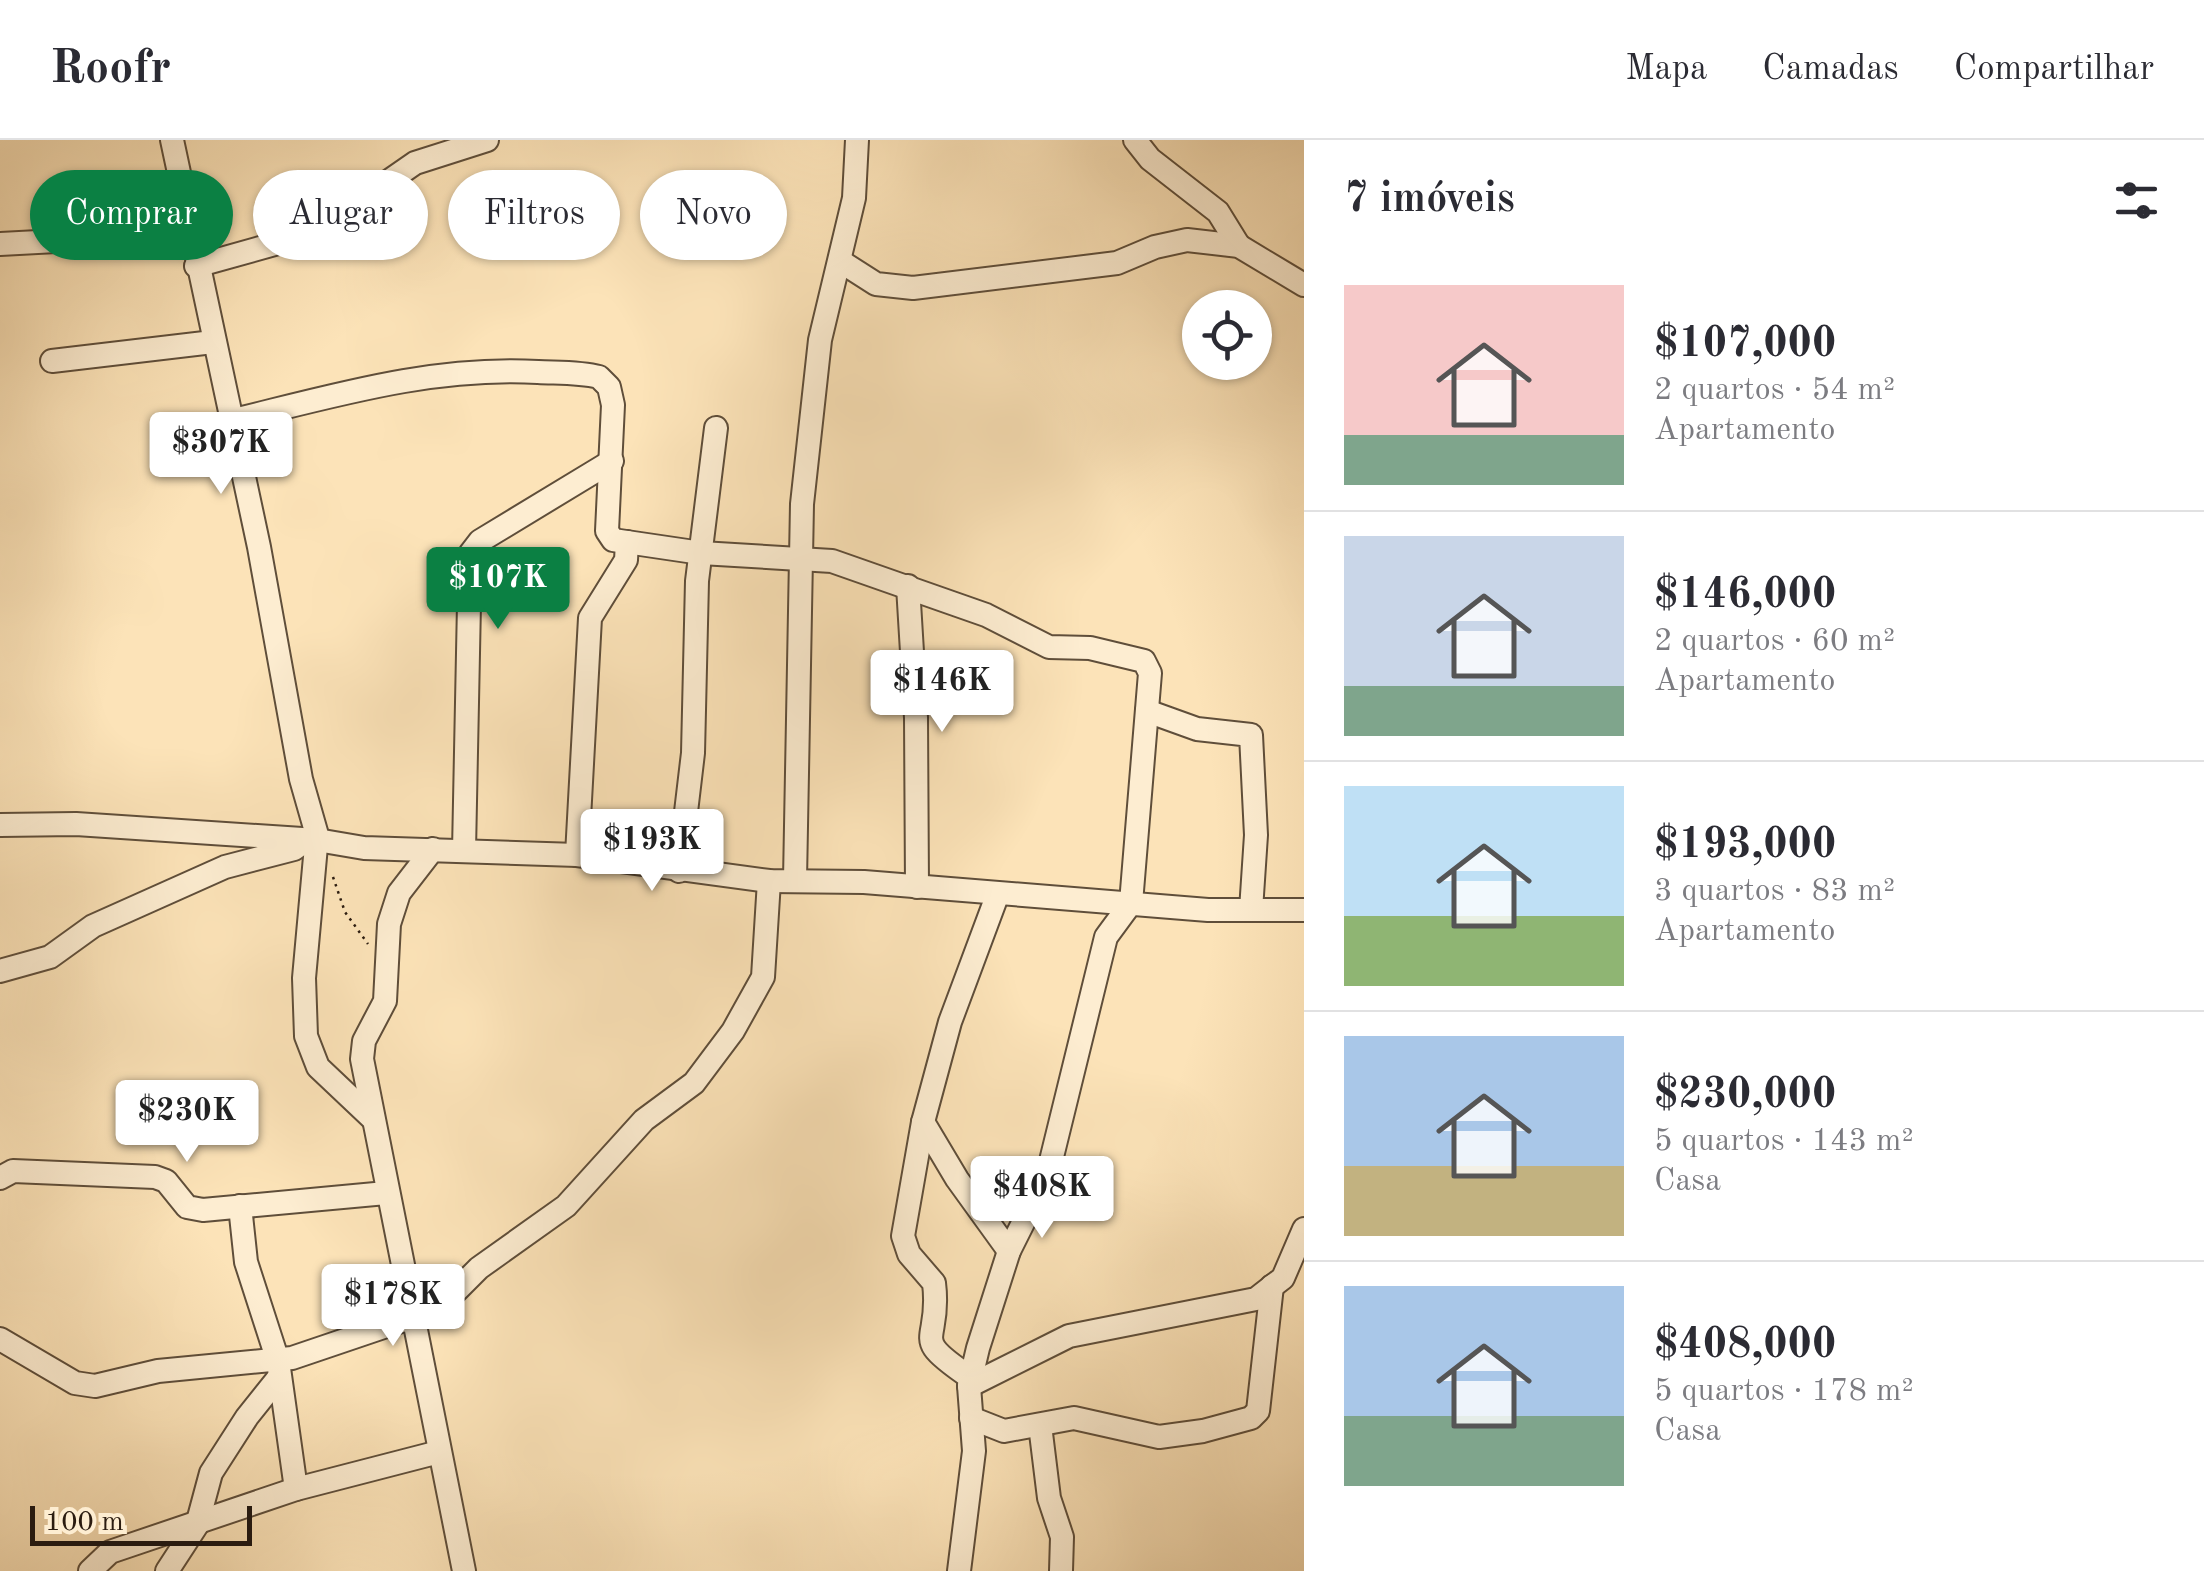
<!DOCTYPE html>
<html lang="pt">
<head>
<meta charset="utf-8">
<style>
  :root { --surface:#fff; --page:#f2f2f3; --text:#2b2b33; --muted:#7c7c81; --line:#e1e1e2; --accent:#0b8043 }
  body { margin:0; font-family:"Old Standard TT",serif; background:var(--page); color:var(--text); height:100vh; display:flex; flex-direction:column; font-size:38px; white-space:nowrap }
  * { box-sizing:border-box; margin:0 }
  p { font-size:32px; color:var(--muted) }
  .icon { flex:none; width:55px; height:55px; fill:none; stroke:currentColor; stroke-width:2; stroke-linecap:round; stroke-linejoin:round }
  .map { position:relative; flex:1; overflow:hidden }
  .panel { display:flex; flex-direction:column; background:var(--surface); width:900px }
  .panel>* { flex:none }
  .guide { position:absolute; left:30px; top:30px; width:950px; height:90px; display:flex; gap:20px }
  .controls { position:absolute; left:1182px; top:150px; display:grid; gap:20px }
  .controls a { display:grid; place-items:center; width:90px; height:90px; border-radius:50%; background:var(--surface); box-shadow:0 2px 8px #0004; font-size:50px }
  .scale { position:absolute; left:30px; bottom:25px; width:222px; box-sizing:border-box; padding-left:10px; border:5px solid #2b1c10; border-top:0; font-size:28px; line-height:35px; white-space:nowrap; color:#2b1c10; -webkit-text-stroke:8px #fdedd1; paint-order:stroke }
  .price { position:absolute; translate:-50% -85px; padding:0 22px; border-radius:10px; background:#fff; color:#222; font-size:32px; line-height:65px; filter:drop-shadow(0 2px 5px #0008) }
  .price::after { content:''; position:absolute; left:50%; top:60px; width:30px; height:22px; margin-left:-15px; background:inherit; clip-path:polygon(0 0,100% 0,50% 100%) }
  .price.selected { background:var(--accent); color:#fff }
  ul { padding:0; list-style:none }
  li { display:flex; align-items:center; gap:30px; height:250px; padding:0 40px }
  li+li { border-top:2px solid var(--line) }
  li span { display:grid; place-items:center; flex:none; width:280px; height:200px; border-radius:0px; color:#555 }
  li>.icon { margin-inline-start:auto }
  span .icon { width:120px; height:120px; fill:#fffc; stroke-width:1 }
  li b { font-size:42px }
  h2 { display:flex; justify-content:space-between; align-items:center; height:120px; padding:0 40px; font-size:42px }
  .pill { padding:0 35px; border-radius:45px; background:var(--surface); box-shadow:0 2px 8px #0004; font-size:35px; line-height:90px }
  .pill.selected { background:var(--accent); color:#fff }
  header { display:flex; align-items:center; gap:60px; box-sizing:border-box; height:140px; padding:0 50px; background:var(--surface); border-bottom:2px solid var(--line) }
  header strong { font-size:48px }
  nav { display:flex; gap:55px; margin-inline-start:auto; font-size:35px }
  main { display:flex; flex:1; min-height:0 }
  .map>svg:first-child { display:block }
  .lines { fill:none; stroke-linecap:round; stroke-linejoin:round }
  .minor-casing { stroke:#5f4e3a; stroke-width:26 }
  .path { stroke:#2b1c10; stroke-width:2.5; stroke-dasharray:2.5 5; stroke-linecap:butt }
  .minor { stroke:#fdedd1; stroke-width:22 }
</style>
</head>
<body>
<header>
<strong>Roofr</strong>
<nav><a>Mapa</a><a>Camadas</a><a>Compartilhar</a></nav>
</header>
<main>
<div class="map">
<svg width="1304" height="1431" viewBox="0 0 1304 1431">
  <rect width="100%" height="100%" fill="#fce3b8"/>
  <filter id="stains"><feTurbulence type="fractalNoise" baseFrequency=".002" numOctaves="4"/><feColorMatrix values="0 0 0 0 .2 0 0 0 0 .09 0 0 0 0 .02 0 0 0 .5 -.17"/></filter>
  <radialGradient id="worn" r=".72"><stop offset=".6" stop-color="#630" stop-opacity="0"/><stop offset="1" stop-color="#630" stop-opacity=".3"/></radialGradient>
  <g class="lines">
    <g class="minor-casing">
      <g id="minor">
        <path d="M172,0L259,407L301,639L317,695L304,838L306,896L318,927L373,979"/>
        <path d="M1135,0L1150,19L1218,72L1239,106"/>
        <path d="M0,104L151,96L188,89"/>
        <path d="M840,121L876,144L913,148L1117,123L1155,107L1187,100L1239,106L1304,145"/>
        <path d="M196,126L314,93L415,23L487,0"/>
        <path d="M52,221L213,202"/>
        <path d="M230,281C333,256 432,226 538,232C558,233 580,232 599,237L609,247L613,265L607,391L613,400L701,413L832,421L986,475L1049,507L1090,508L1144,521L1150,533L1131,763L1106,797L1048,1033L1009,1111L978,1208L969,1246L974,1311L959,1431"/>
        <path d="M908,446L916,578L917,747"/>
        <path d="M1147,571L1197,589L1251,595L1256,695L1251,770"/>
        <path d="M0,685L76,684L317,700L364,708L577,715L769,741L864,742L1208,770H1304"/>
        <path d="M433,709L399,753L389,784L385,861L364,901L362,919L464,1431"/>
        <path d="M464,711L470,414L480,401L612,321"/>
        <path d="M577,715L590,478L626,420L627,402"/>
        <path d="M679,731L693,613L697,441L716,288"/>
        <path d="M795,740L802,364L820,200L854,58L857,0"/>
        <path d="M0,831L50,817L93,786L225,727L294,709L305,701"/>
        <path d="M923,982L957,1039L1009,1111"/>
        <path d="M0,1038L13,1031L155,1037L166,1041L187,1067L203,1070L386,1053"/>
        <path d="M240,1066L246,1122L278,1221L296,1349"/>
        <path d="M0,1199L75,1243L95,1246L158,1231L292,1218L413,1177L454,1153L479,1128L566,1066L644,980L694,943L733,891L763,837L769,741"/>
        <path d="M971,1238C906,1194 942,1206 934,1143L909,1114L903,1096L923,982L950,882L997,756"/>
        <path d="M969,1246L1069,1196L1256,1159L1283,1138L1304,1089"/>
        <path d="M971,1278L1004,1291L1074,1278L1159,1297L1203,1291L1251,1278L1258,1271L1272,1146"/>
        <path d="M1040,1285L1049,1358L1062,1397L1061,1431"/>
        <path d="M90,1431L110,1412L296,1349L439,1312"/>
        <path d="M167,1431L197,1385L211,1333L247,1277L279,1237"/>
      </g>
    </g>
    <path class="path" d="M333,737L345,772L368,804"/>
    <use href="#minor" class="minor"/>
  </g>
  <rect width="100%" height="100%" filter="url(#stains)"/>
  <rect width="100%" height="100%" fill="url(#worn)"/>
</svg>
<div class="controls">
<a><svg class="icon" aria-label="locate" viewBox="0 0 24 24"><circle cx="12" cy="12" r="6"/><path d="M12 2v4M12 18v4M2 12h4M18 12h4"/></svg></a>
</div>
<div class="scale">100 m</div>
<b class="price" style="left:221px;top:357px">$307K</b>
<b class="price selected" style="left:498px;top:492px">$107K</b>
<b class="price" style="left:942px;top:595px">$146K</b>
<b class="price" style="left:652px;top:754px">$193K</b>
<b class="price" style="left:187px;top:1025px">$230K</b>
<b class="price" style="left:1042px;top:1101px">$408K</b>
<b class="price" style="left:393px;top:1209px">$178K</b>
<div class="guide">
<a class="pill selected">Comprar</a>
<a class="pill">Alugar</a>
<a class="pill">Filtros</a>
<a class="pill">Novo</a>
</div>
</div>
<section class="panel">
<h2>7 imóveis<svg class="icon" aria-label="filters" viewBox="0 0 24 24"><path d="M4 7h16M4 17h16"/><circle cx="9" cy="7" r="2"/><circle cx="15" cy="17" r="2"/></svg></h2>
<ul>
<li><span style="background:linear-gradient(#f6c9c9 75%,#7fa58c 0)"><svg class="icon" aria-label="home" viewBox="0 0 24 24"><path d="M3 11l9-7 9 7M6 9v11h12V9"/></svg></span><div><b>$107,000</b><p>2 quartos · 54 m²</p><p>Apartamento</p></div></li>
<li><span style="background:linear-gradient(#c9d6e8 75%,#7fa58c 0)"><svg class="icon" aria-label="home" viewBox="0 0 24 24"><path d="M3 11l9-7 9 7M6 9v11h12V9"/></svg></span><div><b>$146,000</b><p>2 quartos · 60 m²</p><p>Apartamento</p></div></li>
<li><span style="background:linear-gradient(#bfe0f5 65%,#8fb573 0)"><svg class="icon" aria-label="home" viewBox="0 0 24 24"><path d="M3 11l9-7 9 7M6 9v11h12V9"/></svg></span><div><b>$193,000</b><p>3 quartos · 83 m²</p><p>Apartamento</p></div></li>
<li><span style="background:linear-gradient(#a9c7e8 65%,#c2b280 0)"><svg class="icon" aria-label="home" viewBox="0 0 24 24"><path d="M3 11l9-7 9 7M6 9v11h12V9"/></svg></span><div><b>$230,000</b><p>5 quartos · 143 m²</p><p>Casa</p></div></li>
<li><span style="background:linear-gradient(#a9c7e8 65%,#7fa58c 0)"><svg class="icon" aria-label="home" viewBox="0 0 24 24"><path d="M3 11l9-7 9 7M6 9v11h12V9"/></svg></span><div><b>$408,000</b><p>5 quartos · 178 m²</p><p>Casa</p></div></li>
</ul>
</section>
</main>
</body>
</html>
